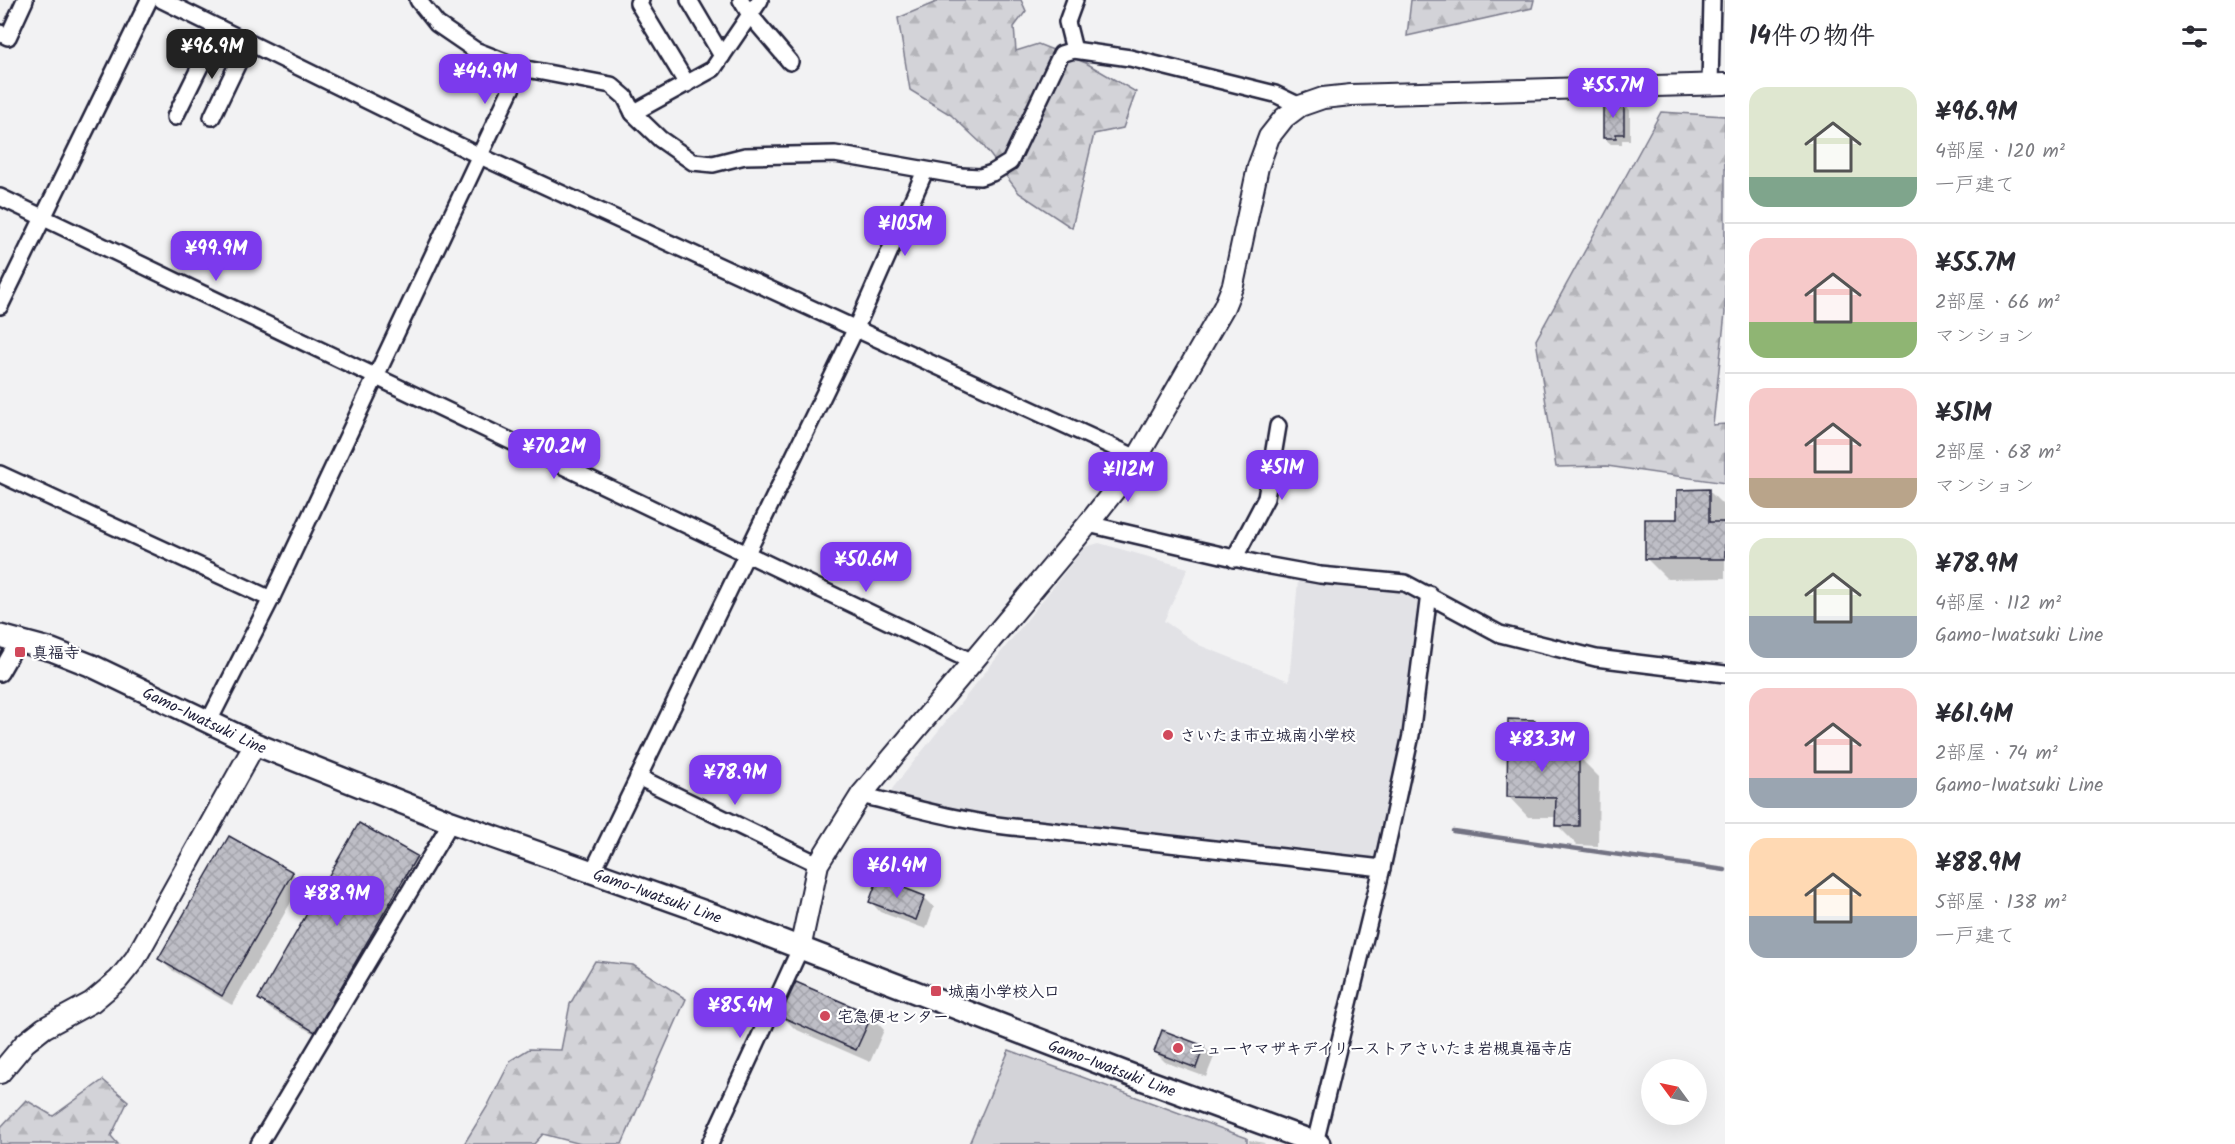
<!DOCTYPE html>
<html lang="ja">
<head>
<meta charset="utf-8">
<style>
  :root { --surface:#fff; --page:#f7f7f7; --text:#2b2b33; --muted:#7c7c81; --line:#e1e1e2; --accent:#7c3aed }
  body { margin:0; font-family:Kalam,"Klee One",sans-serif; background:var(--page); color:var(--text); height:100vh; display:flex; flex-direction:column; font-size:22px; white-space:nowrap }
  * { box-sizing:border-box; margin:0 }
  p { font-size:20px; color:var(--muted) }
  .icon { flex:none; width:33px; height:33px; fill:none; stroke:currentColor; stroke-width:2; stroke-linecap:round; stroke-linejoin:round }
  .map { position:relative; flex:1; overflow:hidden }
  .drawer { display:flex; flex-direction:column; background:var(--surface); width:510px }
  .drawer>* { flex:none }
  .needle { width:39px; rotate:303deg }
  .buttons { position:absolute; left:1641px; top:1059px; display:grid; gap:12px }
  .buttons a { display:grid; place-items:center; width:66px; height:66px; border-radius:50%; background:var(--surface); box-shadow:0 6px 24px #0002; font-size:30px }
  .price { position:absolute; translate:-50% -51px; padding:0 14px; border-radius:12px; background:var(--accent); color:#fff; font-size:20px; line-height:39px; filter:drop-shadow(0 2px 3px #0008) }
  .price::after { content:''; position:absolute; left:50%; top:36px; width:18px; height:14px; margin-left:-9px; background:inherit; clip-path:polygon(0 0,100% 0,50% 100%) }
  .price.current { background:#222; color:#fff }
  ul { padding:0; list-style:none }
  li { display:flex; align-items:center; gap:18px; height:150px; padding:0 24px }
  li+li { border-top:2px solid var(--line) }
  li span { display:grid; place-items:center; flex:none; width:168px; height:120px; border-radius:18px; color:#555 }
  li>.icon { margin-inline-start:auto }
  span .icon { width:72px; height:72px; fill:#fffc; stroke-width:1 }
  li b { font-size:26px }
  h2 { display:flex; justify-content:space-between; align-items:center; height:72px; padding:0 24px; font-size:26px }
  main { display:flex; flex:1; min-height:0 }
  .map>svg:first-child { display:block }
  .built { fill:#e2e2e6 }
  .forest { fill:url(#forest-firs); stroke:#7a7a8a; stroke-width:1.5 }
  .pitch { fill:#d3d3d8; stroke:#7a7a8a; stroke-width:1.5 }
  .shadow { fill:#0003 }
  .lines { fill:none; stroke-linecap:round; stroke-linejoin:round }
  .stream { stroke:#727282; stroke-width:4.5 }
  .building { fill:url(#building-cross-hatch); stroke:#22223b; stroke-width:1.5 }
  .minor-casing { stroke:#22223b; stroke-width:20 }
  .tertiary-casing { stroke:#22223b; stroke-width:24 }
  .secondary-casing { stroke:#22223b; stroke-width:26 }
  .minor { stroke:#fff; stroke-width:15 }
  .tertiary { stroke:#fff; stroke-width:20 }
  .secondary { stroke:#fff; stroke-width:21 }
  .poi-dot { fill:#d1495b; stroke:#fff; stroke-width:2 }
  .labels { text-anchor:middle; stroke-width:4.5; stroke-linejoin:round; paint-order:stroke }
  .poi-label { font-size:16px; font-weight:bold; fill:#22223b; stroke:#fff; text-anchor:start }
  .street-label { font-size:16px; fill:#22223b; stroke:#fff }
</style>
</head>
<body>
<main>
<div class="map">
<svg width="1725" height="1144" viewBox="0 0 1725 1144">
  <defs>
    <pattern id="forest-firs" width="22" height="20" patternUnits="userSpaceOnUse" patternTransform="scale(1.5)"><rect width="22" height="20" fill="#d3d3d8"/><path d="M5 1l3.5 6h-7zM16 11l3.5 6h-7z" fill="#b5b5ba"/></pattern>
    <pattern id="building-cross-hatch" width="8" height="8" patternUnits="userSpaceOnUse" patternTransform="scale(1.5)"><rect width="8" height="8" fill="#bebec6"/><path d="M0 0l8 8M0 8l8-8" fill="none" stroke="#a3a3ab"/></pattern>
  </defs>
  <rect width="100%" height="100%" fill="#f2f2f3"/>
  <filter id="ink" filterUnits="userSpaceOnUse"><feTurbulence type="fractalNoise" baseFrequency=".0167" numOctaves="2"/><feDisplacementMap in="SourceGraphic" scale="12" xChannelSelector="R" yChannelSelector="G"/><feConvolveMatrix kernelMatrix="1 2 1 2 8 2 1 2 1" color-interpolation-filters="sRGB"/></filter>
  <g filter="url(#ink)">
    <path class="built" d="M1099,543L1188,568L1164,621L1199,645L1289,681L1298,580L1402,586L1419,601L1422,610L1393,789L1377,854L1369,859L1323,851L1017,819L893,797L892,789L1085,547Z"/>
    <g class="forest">
      <path d="M941,0H1021L1026,11L1014,27L1016,51L1038,44L1086,63L1136,92L1123,128L1094,134L1072,228L1019,193L982,144L951,115L910,90L898,18Z"/>
      <path d="M1411,0H1534L1532,8L1407,36Z"/>
      <path d="M1661,112L1725,116V313L1713,425L1725,424V483L1607,466L1556,467L1536,340Z"/>
      <path d="M595,961L633,965L686,999L622,1144H581L543,1134L534,1144H464L487,1107L511,1060L529,1049L561,1050L570,1004Z"/>
      <path d="M103,1080L128,1101L111,1136L118,1144H0V1128L26,1100L53,1116Z"/>
    </g>
    <path class="pitch" d="M1009,1050L1247,1138V1144H969Z"/>
    <g class="shadow">
      <path d="M1723,0H1725V16L1723,14Z"/>
      <path d="M1624,104L1630,110V140H1622V144H1611L1604,138Z"/>
      <path d="M1709,491L1725,507V578L1667,579L1647,559L1679,520Z"/>
      <path d="M1535,721L1555,741L1554,757H1579L1599,777L1598,846L1577,845L1557,825V817H1528L1509,797Z"/>
      <path d="M416,857L425,867L325,1040L270,1009L260,999Z"/>
      <path d="M292,873L302,883L232,1005L170,969L160,959Z"/>
      <path d="M924,897L934,907L926,929L880,912L871,902Z"/>
      <path d="M782,1016H871L884,1030L870,1062L795,1029Z"/>
      <path d="M1163,1032L1204,1047L1214,1057L1206,1077L1165,1062L1155,1052Z"/>
      <path d="M1249,1140L1264,1143L1265,1144H1249Z"/>
    </g>
    <g class="lines">
      <path class="stream" d="M1453,831L1725,870"/>
    </g>
    <g class="building">
      <path d="M1603,102H1624V134H1616V138H1603Z"/>
      <path d="M1709,489V522H1725V559H1645V519H1677V490Z"/>
      <path d="M1508,719L1535,720V756H1579V826H1555L1556,798L1507,797Z"/>
      <path d="M359,823L417,856L315,1032L258,999Z"/>
      <path d="M229,836L293,872L222,996L158,959Z"/>
      <path d="M878,878L925,896L916,920L869,902Z"/>
      <path d="M796,982L872,1015L856,1050L780,1016Z"/>
      <path d="M1162,1030L1204,1046L1196,1068L1154,1052Z"/>
    </g>
    <g class="lines">
      <g class="minor-casing">
        <g id="minor">
          <path d="M162,0L480,156L1137,458"/>
          <path d="M418,0L437,24L475,50L521,68L611,85L625,97L633,113L660,139L693,162L713,164L745,156L835,154L961,176L980,177L992,173L1010,162L1061,54L1074,50L1130,58L1275,94L1300,106"/>
          <path d="M641,0L638,3L687,84"/>
          <path d="M689,0L722,56"/>
          <path d="M741,0L750,15L790,62"/>
          <path d="M0,33L8,37L25,0"/>
          <path d="M1074,50L1067,22L1075,0"/>
          <path d="M1710,84L1712,0"/>
          <path d="M633,113L713,69L760,0"/>
          <path d="M175,117L219,28"/>
          <path d="M212,117L248,42"/>
          <path d="M0,197L973,662"/>
          <path d="M0,306L149,0"/>
          <path d="M0,474L271,599"/>
          <path d="M1088,524L1260,564L1320,575L1405,583L1500,634L1596,658L1725,674"/>
          <path d="M1234,559L1266,498L1278,426"/>
          <path d="M0,673L19,640"/>
          <path d="M208,723L271,599L521,68"/>
          <path d="M638,777L818,864"/>
          <path d="M861,795C918,809 977,826 1037,829L1382,868"/>
          <path d="M592,873L855,330L925,171"/>
          <path d="M1315,1143L1382,868L1411,735L1429,594"/>
          <path d="M259,1144L451,822"/>
          <path d="M710,1144L800,949"/>
        </g>
      </g>
      <g class="tertiary-casing">
        <g id="tertiary">
          <path d="M800,949L818,864L861,795L1088,524L1121,482L1137,458L1224,307L1233,285L1258,167L1269,137L1284,118L1300,106L1323,98L1351,95L1725,84"/>
          <path d="M0,1073L25,1043L44,1028L92,1002L118,980L135,959L255,744"/>
        </g>
      </g>
      <g class="secondary-casing">
        <g id="secondary">
          <path id="s1" d="M0,636L52,650L90,665L255,744L451,822L733,922L1131,1075L1319,1144"/>
        </g>
      </g>
      <use href="#minor" class="minor"/>
      <use href="#tertiary" class="tertiary"/>
      <use href="#secondary" class="secondary"/>
    </g>
  </g>
  <g class="poi-dot">
    <rect x="14" y="646" width="12" height="12" rx="3"/>
    <circle cx="1168" cy="735" r="6"/>
    <rect x="930" y="985" width="12" height="12" rx="3"/>
    <circle cx="825" cy="1016" r="6"/>
    <circle cx="1178" cy="1048" r="6"/>
  </g>
  <g class="labels">
    <g class="poi-label">
      <text x="32" y="658">真福寺</text>
      <text x="1180" y="741">さいたま市立城南小学校</text>
      <text x="948" y="997">城南小学校入口</text>
      <text x="837" y="1022">宅急便センター</text>
      <text x="1190" y="1054">ニューヤマザキデイリーストアさいたま岩槻真福寺店</text>
    </g>
    <g class="street-label">
      <text dy="6" stroke="none"><textPath href="#s1" startOffset="222">Gamo-Iwatsuki Line</textPath></text>
      <text dy="6" stroke="none"><textPath href="#s1" startOffset="708">Gamo-Iwatsuki Line</textPath></text>
      <text dy="6" stroke="none"><textPath href="#s1" startOffset="1194">Gamo-Iwatsuki Line</textPath></text>
    </g>
  </g>
</svg>
<div class="buttons">
<a><svg class="needle" viewBox="-14 -14 28 28"><path d="M0-13l5 13h-10z" fill="#e53935"/><path d="M0 13l5-13h-10z" fill="#7c7c81"/></svg></a>
</div>
<b class="price current" style="left:212px;top:80px">¥96.9M</b>
<b class="price" style="left:485px;top:105px">¥44.9M</b>
<b class="price" style="left:1613px;top:119px">¥55.7M</b>
<b class="price" style="left:905px;top:257px">¥105M</b>
<b class="price" style="left:216px;top:282px">¥99.9M</b>
<b class="price" style="left:554px;top:480px">¥70.2M</b>
<b class="price" style="left:1282px;top:501px">¥51M</b>
<b class="price" style="left:1128px;top:503px">¥112M</b>
<b class="price" style="left:866px;top:593px">¥50.6M</b>
<b class="price" style="left:1542px;top:773px">¥83.3M</b>
<b class="price" style="left:735px;top:806px">¥78.9M</b>
<b class="price" style="left:897px;top:899px">¥61.4M</b>
<b class="price" style="left:337px;top:927px">¥88.9M</b>
<b class="price" style="left:740px;top:1039px">¥85.4M</b>
</div>
<section class="drawer">
<h2>14件の物件<svg class="icon" aria-label="filters" viewBox="0 0 24 24"><path d="M4 7h16M4 17h16"/><circle cx="9" cy="7" r="2"/><circle cx="15" cy="17" r="2"/></svg></h2>
<ul>
<li><span style="background:linear-gradient(#dfe7d0 75%,#7fa58c 0)"><svg class="icon" aria-label="home" viewBox="0 0 24 24"><path d="M3 11l9-7 9 7M6 9v11h12V9"/></svg></span><div><b>¥96.9M</b><p>4部屋 · 120 m²</p><p>一戸建て</p></div></li>
<li><span style="background:linear-gradient(#f6c9c9 70%,#8fb573 0)"><svg class="icon" aria-label="home" viewBox="0 0 24 24"><path d="M3 11l9-7 9 7M6 9v11h12V9"/></svg></span><div><b>¥55.7M</b><p>2部屋 · 66 m²</p><p>マンション</p></div></li>
<li><span style="background:linear-gradient(#f6c9c9 75%,#b9a48a 0)"><svg class="icon" aria-label="home" viewBox="0 0 24 24"><path d="M3 11l9-7 9 7M6 9v11h12V9"/></svg></span><div><b>¥51M</b><p>2部屋 · 68 m²</p><p>マンション</p></div></li>
<li><span style="background:linear-gradient(#dfe7d0 65%,#9aa5b1 0)"><svg class="icon" aria-label="home" viewBox="0 0 24 24"><path d="M3 11l9-7 9 7M6 9v11h12V9"/></svg></span><div><b>¥78.9M</b><p>4部屋 · 112 m²</p><p>Gamo-Iwatsuki Line</p></div></li>
<li><span style="background:linear-gradient(#f6c9c9 75%,#9aa5b1 0)"><svg class="icon" aria-label="home" viewBox="0 0 24 24"><path d="M3 11l9-7 9 7M6 9v11h12V9"/></svg></span><div><b>¥61.4M</b><p>2部屋 · 74 m²</p><p>Gamo-Iwatsuki Line</p></div></li>
<li><span style="background:linear-gradient(#ffd9b3 65%,#9aa5b1 0)"><svg class="icon" aria-label="home" viewBox="0 0 24 24"><path d="M3 11l9-7 9 7M6 9v11h12V9"/></svg></span><div><b>¥88.9M</b><p>5部屋 · 138 m²</p><p>一戸建て</p></div></li>
</ul>
</section>
</main>
</body>
</html>
